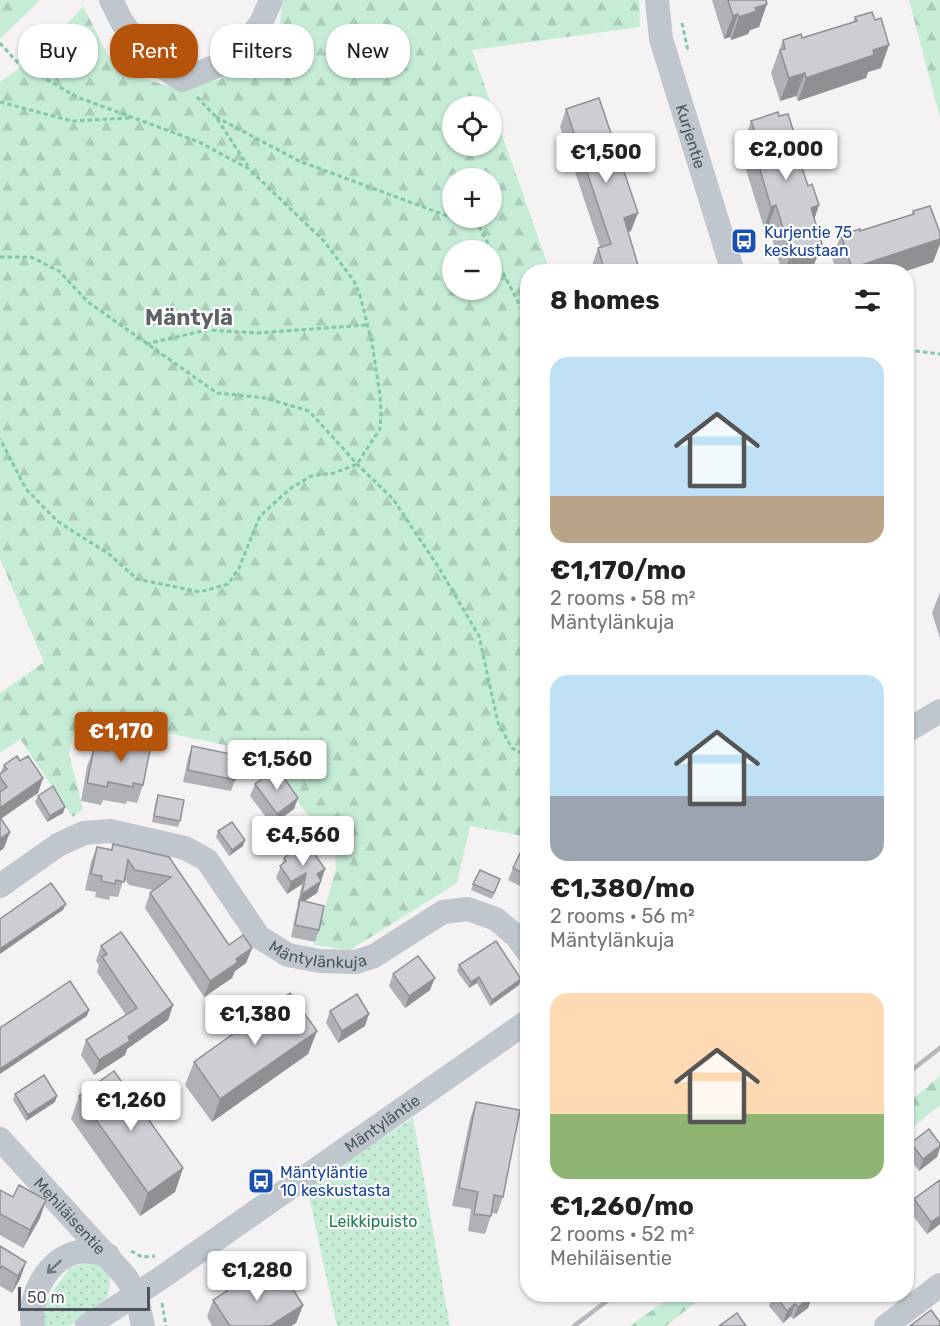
<!DOCTYPE html>
<html lang="en">
<head>
<meta charset="utf-8">
<style>
  :root { --surface:#fff; --page:#f2f2f2; --text:#222; --muted:#767676; --accent:#b45309 }
  body { margin:0; font-family:Rubik,sans-serif; background:var(--page); color:var(--text); height:100vh; display:flex; flex-direction:column; font-size:22px; white-space:nowrap }
  * { box-sizing:border-box; margin:0 }
  p { font-size:20px; color:var(--muted) }
  .icon { flex:none; width:33px; height:33px; fill:none; stroke:currentColor; stroke-width:2; stroke-linecap:round; stroke-linejoin:round }
  .map { position:relative; flex:1; overflow:hidden }
  .side { position:absolute; left:520px; top:264px; width:394px; height:1038px; display:flex; flex-direction:column; background:var(--surface); border-radius:24px; box-shadow:0 2px 4px #0004 }
  .side>* { flex:none }
  .top-card { position:absolute; left:18px; top:24px; width:412px; height:54px; display:flex; gap:12px }
  .tools { position:absolute; left:442px; top:96px; display:grid; gap:12px }
  .tools a { display:grid; place-items:center; width:60px; height:60px; border-radius:50%; background:var(--surface); box-shadow:0 2px 4px #0004; font-size:30px }
  .scale { position:absolute; left:18px; bottom:15px; width:132px; box-sizing:border-box; padding-left:6px; border:3px solid #4c555e; border-top:0; font-size:16px; line-height:21px; white-space:nowrap; color:#4c555e; -webkit-text-stroke:4px #fff; paint-order:stroke }
  .price { position:absolute; translate:-50% -51px; padding:0 14px; border-radius:6px; background:#fff; color:#222; font-size:20px; line-height:39px; filter:drop-shadow(0 2px 3px #0008) }
  .price::after { content:''; position:absolute; left:50%; top:36px; width:18px; height:14px; margin-left:-9px; background:inherit; clip-path:polygon(0 0,100% 0,50% 100%) }
  .price.selected { background:var(--accent); color:#fff }
  ul { padding:0; list-style:none }
  li { display:grid; align-content:center; gap:12px; height:318px; padding:0 30px }
  li span { display:grid; place-items:center; height:186px; border-radius:18px; color:#555 }
  li>.icon { margin-inline-start:auto }
  span .icon { width:108px; height:108px; fill:#fffc; stroke-width:1 }
  li b { font-size:26px }
  h2 { display:flex; justify-content:space-between; align-items:center; height:72px; padding:0 30px; font-size:26px }
  .chip { padding:0 21px; border-radius:24px; background:var(--surface); box-shadow:0 2px 4px #0004; font-size:21px; line-height:54px }
  .chip.selected { background:var(--accent); color:#fff }
  .map>svg:first-child { display:block }
  .grass { fill:url(#grass-dots) }
  .forest { fill:url(#forest-firs); fill-rule:evenodd }
  .lines { fill:none; stroke-linecap:round; stroke-linejoin:round }
  .path { stroke:#81c8a7; stroke-width:3; stroke-dasharray:4.5 3; stroke-linecap:butt }
  .minor { stroke:#c0c6cd; stroke-width:24 }
  .rail { stroke:#b5b7bc; stroke-width:4.5 }
  .wall { fill:#b0b1b6 }
  .shaded-wall { fill:#909094 }
  .building { fill:#cdced4; stroke:#909094; stroke-width:1.5 }
  .oneway { stroke:#6f777f }
  .labels { text-anchor:middle; stroke-width:4.5; stroke-linejoin:round; paint-order:stroke }
  .street-label { font-size:16px; fill:#4c555e; stroke:#fff }
  .transit-label { font-size:16px; fill:#164399; stroke:#fff; text-anchor:start }
  .park-label { font-size:16px; fill:#217b51; stroke:#fff }
  .district-label { font-size:22px; font-weight:bold; fill:#5f6266; stroke:#fff }
</style>
</head>
<body>
<div class="map">
<svg width="940" height="1326" viewBox="0 0 940 1326">
  <defs>
    <pattern id="grass-dots" width="8" height="8" patternUnits="userSpaceOnUse" patternTransform="scale(1.5)"><rect width="8" height="8" fill="#c6ecd6"/><path d="M2 2h.1M6 6h.1" fill="none" stroke="#acccba" stroke-width="1.8" stroke-linecap="round"/></pattern>
    <pattern id="forest-firs" width="22" height="20" patternUnits="userSpaceOnUse" patternTransform="scale(1.5)"><rect width="22" height="20" fill="#c6ecd6"/><path d="M5 1l3.5 6h-7zM16 11l3.5 6h-7z" fill="#acccba"/></pattern>
  </defs>
  <rect width="100%" height="100%" fill="#f4f2f2"/>
  <g class="grass">
    <path d="M413,1118L450,1326H337L307,1187Z"/>
    <path d="M82,1264L97,1265L106,1268L110,1279L109,1293L104,1305L70,1326H42L37,1312L70,1268Z"/>
  </g>
  <g class="forest">
    <path d="M0,0H40L0,39Z"/>
    <path d="M282,0H639L640,27L472,50L550,271L528,272V837L470,826L457,883L350,950L314,945L336,869L335,853L263,753L78,714L69,754L83,809L73,817L20,739L0,753V693L44,662L0,559V82L46,49L83,6L116,71L177,88L221,79L280,29ZM453,106H492V146H453ZM453,178H492V218H453ZM453,250H492V290H453Z"/>
    <path d="M909,0H940V117Z"/>
    <path d="M940,1076V1105L908,1131V1103Z"/>
    <path d="M673,1295H705L666,1326H630Z"/>
  </g>
  <g class="lines">
    <g class="path">
      <path d="M682,23L688,51"/>
      <path d="M0,43L18,63L77,97L199,142L249,169L324,241L354,281L360,295L372,343L380,395L381,413L380,429L357,464L334,473L311,476L291,488L260,516L239,568L228,584L200,592L137,579L109,554L57,521L26,489L0,439"/>
      <path d="M197,97L216,117L248,166"/>
      <path d="M0,102L72,121L131,118"/>
      <path d="M216,117L299,161L480,228L528,321"/>
      <path d="M0,257H31L59,271L88,302L217,393L265,398L309,411L357,464L393,499L439,568L479,636L498,723L512,748L528,757"/>
      <path d="M146,344L207,330L257,333L367,325"/>
      <path d="M908,350L940,354"/>
      <path d="M131,1251L142,1257L155,1256"/>
      <path d="M162,1303L166,1326"/>
    </g>
    <g class="minor">
      <path d="M111,0L122,22L148,57L182,80L234,59L261,23L271,0"/>
      <path id="s1" d="M657,0L661,39L733,272"/>
      <path d="M908,730L940,711"/>
      <path id="s2" d="M0,886L58,845L84,833L110,831L185,848L207,860L259,937L288,955L320,961L356,962L374,956L443,912L468,909L496,919L517,937L528,952"/>
      <path id="s3" d="M0,1139L125,1276L136,1293L143,1326"/>
      <path d="M33,1326C27,1297 48,1257 79,1252C88,1250 99,1254 108,1255"/>
      <path id="s4" d="M87,1326L158,1280L528,1021"/>
      <path d="M886,1326L940,1285"/>
    </g>
    <g class="rail">
      <path d="M908,1073L940,1048"/>
      <path d="M574,1326L616,1294"/>
    </g>
  </g>
  <g class="wall">
    <path d="M712,0H766L759,27L750,30L748,34L731,40L730,37L724,39Z"/>
    <path d="M855,17L881,68L868,72L866,78L798,101L796,96L780,101L771,73L783,40L802,38L853,22Z"/>
    <path d="M566,109L631,231L628,232L640,272H594L592,265L598,248L600,247L560,127Z"/>
    <path d="M779,116L792,138L808,186L819,205L814,219V265L793,272H782L768,226L764,228L743,160L747,151L744,142L751,121Z"/>
    <path d="M913,211L940,239V244L933,262L903,272H837L832,258L841,235L860,231L912,214Z"/>
    <path d="M940,592V638L932,613Z"/>
    <path d="M123,735L143,785L137,803L127,801L126,804L103,800L101,805L81,801L87,766L94,748L108,751L109,747L117,749Z"/>
    <path d="M192,746L235,780L231,791L183,782L188,758Z"/>
    <path d="M20,761L43,778L38,793L1,819L4,848L0,851V774L4,765Z"/>
    <path d="M255,784L294,809L272,825L250,796Z"/>
    <path d="M158,795L180,821L178,827L152,822L156,801Z"/>
    <path d="M38,796L65,807L63,813L47,822L35,802Z"/>
    <path d="M218,831L243,846L229,856L216,837Z"/>
    <path d="M528,842V884L526,889L508,880L513,868Z"/>
    <path d="M113,844L169,857L229,945L252,948L246,963L235,971L232,978L204,997L145,908L150,893L153,890L129,885L124,878L118,897L110,896L109,900L95,897L96,892L85,890L91,862L97,847L111,850Z"/>
    <path d="M304,850L325,869L317,893L304,901L319,930L315,942L291,937L296,912L298,905L297,906L302,884L287,894L276,878L284,858Z"/>
    <path d="M500,879L492,899L471,890L473,884Z"/>
    <path d="M101,946L173,1005L168,1020L127,1049L125,1055L94,1075L81,1055L86,1040L126,1015L97,972L99,965L96,961Z"/>
    <path d="M459,965L519,985L490,1006L477,983L469,988L457,971Z"/>
    <path d="M393,974L430,990L405,1008L389,986Z"/>
    <path d="M330,1011L365,1026L338,1043L326,1023Z"/>
    <path d="M317,1031L308,1054L212,1122L185,1085L194,1062Z"/>
    <path d="M15,1094L55,1102L26,1121L13,1100Z"/>
    <path d="M79,1096L183,1168L175,1192L140,1216L71,1119Z"/>
    <path d="M476,1102L503,1197L497,1214L492,1213L485,1234L468,1231L471,1209L452,1206L470,1119Z"/>
    <path d="M911,1143L940,1144V1149L937,1157L919,1171L908,1156V1153Z"/>
    <path d="M940,1180V1224L927,1234L909,1211L914,1199Z"/>
    <path d="M0,1190L13,1197L46,1200L40,1218L23,1248L0,1235Z"/>
    <path d="M0,1246L26,1262L20,1279L12,1293L0,1286Z"/>
    <path d="M773,1294L812,1296L808,1308L793,1319L791,1316L783,1323L769,1306Z"/>
    <path d="M213,1300L303,1305L296,1323L291,1326H212L207,1317Z"/>
  </g>
  <g class="shaded-wall">
    <path d="M767,4L759,27L750,30L748,34L731,40L739,17L755,8Z"/>
    <path d="M738,14L730,37L724,39L733,16Z"/>
    <path d="M889,45L881,68L868,72L866,78L798,101L806,78L873,50Z"/>
    <path d="M805,73L796,96L780,101L789,78Z"/>
    <path d="M776,205L768,226L764,228L771,207Z"/>
    <path d="M819,205L812,226L811,208Z"/>
    <path d="M638,213L631,231L617,236L624,218Z"/>
    <path d="M940,239V244L933,262L903,272H851L852,268Z"/>
    <path d="M822,244L814,265L793,272H784L791,254Z"/>
    <path d="M43,778L38,793L0,819V808Z"/>
    <path d="M298,798L294,809L272,825L277,814Z"/>
    <path d="M65,807L63,813L47,822L50,816Z"/>
    <path d="M10,832L4,848L0,851V839Z"/>
    <path d="M245,840L243,846L229,856L232,850Z"/>
    <path d="M325,869L321,881L317,874Z"/>
    <path d="M306,873L302,884L287,894L291,882Z"/>
    <path d="M321,881L317,893L299,905L300,900L297,906L302,894Z"/>
    <path d="M66,904L63,910L0,954V949Z"/>
    <path d="M252,948L246,963L235,971L232,978L204,997L210,981L236,959Z"/>
    <path d="M479,977L477,983L469,988L471,982Z"/>
    <path d="M435,978L430,990L405,1008L409,996Z"/>
    <path d="M521,979L519,985L490,1006L492,1000Z"/>
    <path d="M173,1005L168,1020L127,1049L125,1055L94,1075L99,1060L128,1037Z"/>
    <path d="M89,1010L87,1016L0,1074V1069Z"/>
    <path d="M369,1014L365,1026L338,1043L342,1031Z"/>
    <path d="M317,1031L308,1054L212,1122L220,1099Z"/>
    <path d="M57,1096L55,1102L26,1121L28,1115Z"/>
    <path d="M940,1146L937,1157L919,1171L923,1159Z"/>
    <path d="M183,1168L175,1192L140,1216L148,1193Z"/>
    <path d="M46,1200L40,1218L23,1248L30,1230Z"/>
    <path d="M940,1216V1224L927,1234L931,1222Z"/>
    <path d="M26,1262L20,1279L12,1293L18,1276Z"/>
    <path d="M812,1296L808,1308L793,1319L798,1307Z"/>
    <path d="M795,1304L791,1316L783,1323L787,1311Z"/>
    <path d="M303,1305L296,1323L291,1326H270Z"/>
  </g>
  <g class="building">
    <path d="M728,0H766L767,4L755,8L757,11L739,17L738,14L733,16Z"/>
    <path d="M872,12L875,20L881,18L889,45L873,50L874,55L806,78L805,73L789,78L780,50L785,49L783,40L801,34L802,38L857,21L855,17Z"/>
    <path d="M599,98L638,213L624,218L640,272H605L598,248L611,244L566,109Z"/>
    <path d="M778,112L779,116L788,114L794,133L791,134L808,186L812,184L819,205L811,208L822,244L791,254L776,205L771,207L751,139L757,137L751,121Z"/>
    <path d="M930,206L940,233V239L852,268L841,235L860,229V231L914,214L913,211Z"/>
    <path d="M123,735L152,740L143,785L133,783V787L108,782L107,787L87,783L94,748L108,751L109,747L120,749Z"/>
    <path d="M192,746L240,756L235,780L188,770Z"/>
    <path d="M17,756L20,761L28,756L43,778L0,808V792L7,787L0,777V774L7,769L4,765Z"/>
    <path d="M277,768L298,798L277,814L255,784Z"/>
    <path d="M53,786L65,807L50,816L38,796Z"/>
    <path d="M158,795L184,800L180,821L154,816Z"/>
    <path d="M0,817L10,832L0,839Z"/>
    <path d="M232,822L245,840L232,850L218,831Z"/>
    <path d="M526,841L528,842V876L513,868Z"/>
    <path d="M113,844L169,857L229,945L243,935L252,948L236,959L238,962L210,981L150,893L171,877L135,870L128,860L124,882L116,880L115,884L101,881L102,876L91,874L97,847L112,850Z"/>
    <path d="M301,846L304,850L309,846L325,869L317,874L321,881L302,894L306,873L291,882L280,866L286,861L284,858Z"/>
    <path d="M480,870L500,879L494,893L473,884Z"/>
    <path d="M51,883L66,904L0,949V919Z"/>
    <path d="M300,900L324,906L319,930L295,925Z"/>
    <path d="M121,932L173,1005L128,1037L130,1041L99,1060L86,1040L137,1008L102,957L107,954L101,946Z"/>
    <path d="M496,941L521,979L492,1000L479,977L471,982L459,965Z"/>
    <path d="M418,956L435,978L409,996L393,974Z"/>
    <path d="M70,981L89,1010L0,1069V1028Z"/>
    <path d="M290,993L317,1031L220,1099L194,1062Z"/>
    <path d="M357,994L369,1014L342,1031L330,1011Z"/>
    <path d="M114,1071L183,1168L148,1193L79,1096Z"/>
    <path d="M44,1075L57,1096L28,1115L15,1094Z"/>
    <path d="M476,1102L520,1110L503,1197L494,1195L491,1216L474,1214L478,1192L459,1188Z"/>
    <path d="M929,1129L940,1144V1146L923,1159L911,1143Z"/>
    <path d="M940,1180V1216L931,1222L914,1199Z"/>
    <path d="M19,1185L46,1200L30,1230L0,1214V1190L13,1197Z"/>
    <path d="M0,1246L26,1262L18,1276L2,1266L0,1269Z"/>
    <path d="M262,1268L276,1290L288,1282L303,1305L270,1326H230L213,1300Z"/>
    <path d="M774,1294H811L812,1296L798,1307L795,1304L787,1311Z"/>
    <path d="M931,1310L940,1322V1326H910Z"/>
    <path d="M737,1313L746,1326H719Z"/>
  </g>
  <defs><path id="oneway-shaft" d="M-6 0H5M1.5-3L5.5 0L1.5 3" fill="none" stroke-width="1.6" stroke-linecap="round" stroke-linejoin="round" transform="scale(1.5)"/></defs>
  <use class="oneway" href="#oneway-shaft" transform="translate(54 1267) rotate(137)"/>
  <defs>
    <g id="bus-square" transform="scale(1.35)"><rect x="-9" y="-9" width="18" height="18" rx="4" fill="#1a4fb4" stroke="#fff"/><path d="M-5-6H5V4H4V6H2V4H-2V6H-4V4H-5ZM-3.5-4V0h7V-4ZM-3.5 1.2v1.5H-2V1.2ZM2 1.2v1.5H3.5V1.2Z" fill="#fff"/></g>
  </defs>
  <g fill-rule="evenodd">
    <use href="#bus-square" x="744" y="241"/>
    <use href="#bus-square" x="261" y="1181"/>
  </g>
  <g class="labels">
    <g class="street-label">
      <text dy="6" stroke="none"><textPath href="#s1" startOffset="141">Kurjentie</textPath></text>
      <text dy="6" stroke="none"><textPath href="#s2" startOffset="384">Mäntylänkuja</textPath></text>
      <text dy="6" stroke="none"><textPath href="#s4" startOffset="358">Mäntyläntie</textPath></text>
      <text dy="6" stroke="none"><textPath href="#s3" startOffset="104">Mehiläisentie</textPath></text>
    </g>
    <g class="transit-label">
      <text x="764" y="238">Kurjentie 75<tspan x="764" dy="18">keskustaan</tspan></text>
      <text x="280" y="1178">Mäntyläntie<tspan x="280" dy="18">10 keskustasta</tspan></text>
    </g>
    <g class="park-label">
      <text x="373" y="1227">Leikkipuisto</text>
    </g>
    <g class="district-label">
      <text x="189" y="325">Mäntylä</text>
    </g>
  </g>
</svg>
<div class="tools">
<a><svg class="icon" aria-label="locate" viewBox="0 0 24 24"><circle cx="12" cy="12" r="6"/><path d="M12 2v4M12 18v4M2 12h4M18 12h4"/></svg></a>
<a>+</a>
<a>−</a>
</div>
<div class="scale">50 m</div>
<b class="price" style="left:786px;top:181px">€2,000</b>
<b class="price" style="left:606px;top:184px">€1,500</b>
<b class="price selected" style="left:121px;top:763px">€1,170</b>
<b class="price" style="left:277px;top:791px">€1,560</b>
<b class="price" style="left:303px;top:867px">€4,560</b>
<b class="price" style="left:255px;top:1046px">€1,380</b>
<b class="price" style="left:131px;top:1132px">€1,260</b>
<b class="price" style="left:257px;top:1302px">€1,280</b>
<div class="top-card">
<a class="chip">Buy</a>
<a class="chip selected">Rent</a>
<a class="chip">Filters</a>
<a class="chip">New</a>
</div>
<section class="side">
<h2>8 homes<svg class="icon" aria-label="filters" viewBox="0 0 24 24"><path d="M4 7h16M4 17h16"/><circle cx="9" cy="7" r="2"/><circle cx="15" cy="17" r="2"/></svg></h2>
<ul>
<li><span style="background:linear-gradient(#bfe0f5 75%,#b9a48a 0)"><svg class="icon" aria-label="home" viewBox="0 0 24 24"><path d="M3 11l9-7 9 7M6 9v11h12V9"/></svg></span><div><b>€1,170/mo</b><p>2 rooms · 58 m²</p><p>Mäntylänkuja</p></div></li>
<li><span style="background:linear-gradient(#bfe0f5 65%,#9aa5b1 0)"><svg class="icon" aria-label="home" viewBox="0 0 24 24"><path d="M3 11l9-7 9 7M6 9v11h12V9"/></svg></span><div><b>€1,380/mo</b><p>2 rooms · 56 m²</p><p>Mäntylänkuja</p></div></li>
<li><span style="background:linear-gradient(#ffd9b3 65%,#8fb573 0)"><svg class="icon" aria-label="home" viewBox="0 0 24 24"><path d="M3 11l9-7 9 7M6 9v11h12V9"/></svg></span><div><b>€1,260/mo</b><p>2 rooms · 52 m²</p><p>Mehiläisentie</p></div></li>
</ul>
</section>
</div>
</body>
</html>
